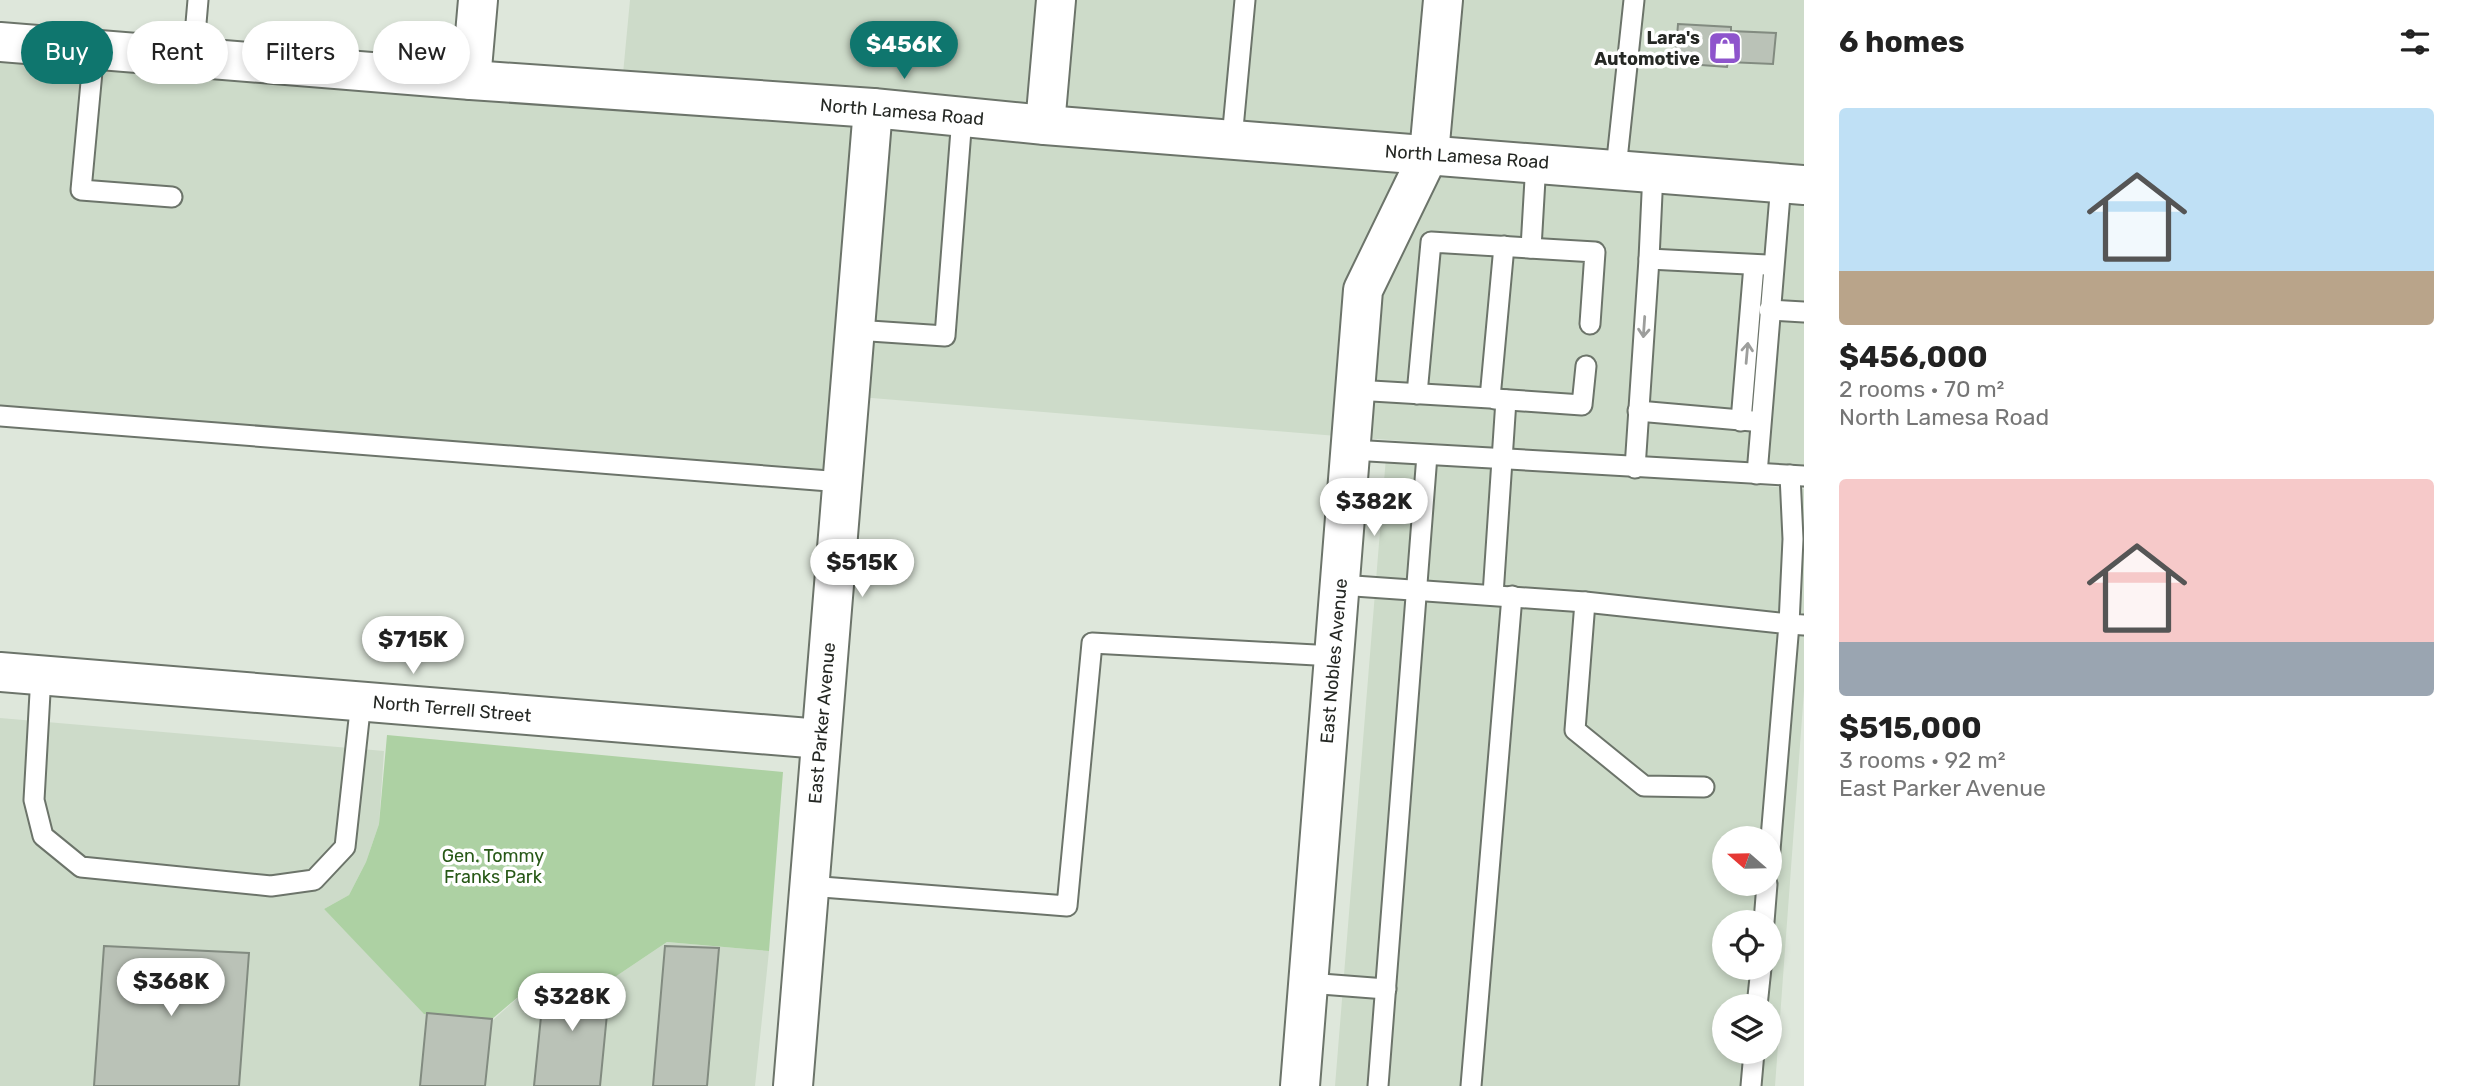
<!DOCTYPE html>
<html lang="en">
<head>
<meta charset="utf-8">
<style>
  :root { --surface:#fff; --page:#f6f6f6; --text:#222; --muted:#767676; --accent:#0f766e }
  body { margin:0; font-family:Rubik,sans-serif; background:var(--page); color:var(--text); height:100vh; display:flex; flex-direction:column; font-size:26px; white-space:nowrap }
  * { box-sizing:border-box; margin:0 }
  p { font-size:23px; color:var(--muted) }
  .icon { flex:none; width:38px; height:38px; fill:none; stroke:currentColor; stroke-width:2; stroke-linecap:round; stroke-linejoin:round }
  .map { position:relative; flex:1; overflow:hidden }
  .drawer { display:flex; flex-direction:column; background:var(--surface); width:665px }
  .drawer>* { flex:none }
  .banner { position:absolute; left:21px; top:21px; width:665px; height:63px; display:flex; gap:14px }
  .needle { width:46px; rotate:290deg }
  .buttons { position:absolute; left:1712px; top:826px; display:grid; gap:14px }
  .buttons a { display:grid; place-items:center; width:70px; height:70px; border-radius:50%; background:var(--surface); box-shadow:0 4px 10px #0003; font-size:35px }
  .price { position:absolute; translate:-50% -60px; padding:0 16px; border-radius:24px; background:#fff; color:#222; font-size:23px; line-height:46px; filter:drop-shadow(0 2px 4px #0008) }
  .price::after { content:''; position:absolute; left:50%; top:42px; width:21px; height:16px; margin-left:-10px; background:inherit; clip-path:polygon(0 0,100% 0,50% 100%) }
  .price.current { background:var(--accent); color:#fff }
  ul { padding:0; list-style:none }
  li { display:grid; align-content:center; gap:14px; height:371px; padding:0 35px }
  li span { display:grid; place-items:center; height:217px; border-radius:7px; color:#555 }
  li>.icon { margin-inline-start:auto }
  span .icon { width:126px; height:126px; fill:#fffc; stroke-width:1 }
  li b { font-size:30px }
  h2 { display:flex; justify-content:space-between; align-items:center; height:84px; padding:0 35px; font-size:30px }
  .pill { padding:0 24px; border-radius:32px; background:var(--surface); box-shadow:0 4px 10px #0003; font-size:24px; line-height:63px }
  .pill.current { background:var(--accent); color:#fff }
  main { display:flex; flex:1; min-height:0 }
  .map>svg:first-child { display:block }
  .built { fill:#cddbc9; fill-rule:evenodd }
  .green { fill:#add1a3 }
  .building { fill:#bac2b7; stroke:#828b80; stroke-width:2 }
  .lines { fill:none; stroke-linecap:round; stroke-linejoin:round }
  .lane-casing { stroke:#6c746a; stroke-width:23 }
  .street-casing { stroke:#6c746a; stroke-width:42 }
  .secondary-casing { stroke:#6c746a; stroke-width:42 }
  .lane { stroke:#fff; stroke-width:19 }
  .street { stroke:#fff; stroke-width:38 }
  .secondary { stroke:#fff; stroke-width:38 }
  .oneway { stroke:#9d9e9c }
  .labels { text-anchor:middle; stroke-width:7; stroke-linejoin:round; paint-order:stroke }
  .poi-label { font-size:18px; font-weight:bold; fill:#252824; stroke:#fff; text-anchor:end }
  .street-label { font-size:18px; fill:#252824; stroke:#fff }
  .park-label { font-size:18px; fill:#275816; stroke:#fff }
</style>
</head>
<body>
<main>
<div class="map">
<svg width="1804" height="1086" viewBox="0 0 1804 1086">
  <rect width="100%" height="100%" fill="#dee7db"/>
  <g class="built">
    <path d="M630,0H1804V470L1349,437L847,396L839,483L0,423V48L621,95Z"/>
    <path d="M1386,457L1804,489V691L1775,1086H1335ZM1724,838H1769V884H1724ZM1724,922H1769V968H1724ZM1724,1006H1769V1052H1724Z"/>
    <path d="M0,718L384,751L379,824L366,862L349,895L324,909L424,1013L492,1021L543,975L609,981L667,942L769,951L755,1086H0Z"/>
  </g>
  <path class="green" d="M387,735L783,772L769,951L667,942L609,981L543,976L492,1019L424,1014L324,909L349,895L366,862L379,824Z"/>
  <g class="building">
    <path d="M1678,24L1731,27V31L1776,33L1773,64L1728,62L1727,67L1675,63Z"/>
    <path d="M104,946L249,953L239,1086H94Z"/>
    <path d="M665,946L719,948L707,1086H653Z"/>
    <path d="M545,977L610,983L600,1086H534Z"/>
    <path d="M427,1013L492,1019L485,1086H420Z"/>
  </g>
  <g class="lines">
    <g class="lane-casing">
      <g id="lane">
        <path d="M94,50L81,190L172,197"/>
        <path d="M193,58L198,0"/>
        <path d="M1232,139L1245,0"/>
        <path d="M1616,169L1634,0"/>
        <path d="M1531,248L1536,162"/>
        <path d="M1649,259L1767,265"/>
        <path d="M1769,310L1804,312"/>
        <path d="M855,330L945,336L962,117"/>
        <path d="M1355,390L1490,398L1504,246"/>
        <path d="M1417,394L1431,242L1595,252L1590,324"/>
        <path d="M1495,399L1582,405L1586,366"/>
        <path d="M1638,411L1752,421"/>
        <path d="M0,416L842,482"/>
        <path d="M1741,421L1754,265"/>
        <path d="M1351,450L1804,476"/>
        <path d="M1635,468L1649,259L1653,172"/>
        <path d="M1757,474L1781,183"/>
        <path d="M1790,475L1793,539L1789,624L1804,625"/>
        <path d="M1340,585L1585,602L1789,624L1769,862"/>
        <path d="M1493,595L1506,400"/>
        <path d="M1585,602L1575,730L1644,786L1704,787"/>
        <path d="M41,675L34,800L43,836L81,867L271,886L314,880L345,847L361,701"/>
        <path d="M809,886L1067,906L1092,643L1334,656"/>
        <path d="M1764,922L1767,884"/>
        <path d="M1308,983L1386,989"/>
        <path d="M1757,1006L1761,968"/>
        <path d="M1378,1086L1427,455"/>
        <path d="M1471,1086L1512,596"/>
        <path d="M1751,1086L1754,1052"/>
      </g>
    </g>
    <g class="street-casing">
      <g id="street">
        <path d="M471,80L478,0"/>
        <path d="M1045,125L1056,0"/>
        <path d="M0,672L821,739"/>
        <path d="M793,1086L873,108"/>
      </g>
    </g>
    <g class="secondary-casing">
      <g id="secondary">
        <path d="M0,42L471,80L873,108L1045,125L1804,185"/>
        <path d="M1300,1086L1363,290L1429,154L1443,0"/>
      </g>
    </g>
    <use href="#lane" class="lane"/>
    <use href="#street" class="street"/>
    <use href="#secondary" class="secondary"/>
  </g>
  <defs><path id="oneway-shaft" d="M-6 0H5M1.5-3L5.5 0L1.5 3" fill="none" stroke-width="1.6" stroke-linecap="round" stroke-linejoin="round" transform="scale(1.75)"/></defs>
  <g class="oneway">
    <use href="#oneway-shaft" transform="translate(1644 327) rotate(94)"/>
    <use href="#oneway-shaft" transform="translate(1747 353) rotate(-85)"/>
  </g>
  <defs>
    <g id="shop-square" transform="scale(1.75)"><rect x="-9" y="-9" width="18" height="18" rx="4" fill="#8e54cc" stroke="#fff"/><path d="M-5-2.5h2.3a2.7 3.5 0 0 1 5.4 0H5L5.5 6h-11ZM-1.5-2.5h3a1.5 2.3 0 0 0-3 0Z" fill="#fff"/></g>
  </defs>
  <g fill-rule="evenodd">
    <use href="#shop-square" x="1725" y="48"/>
  </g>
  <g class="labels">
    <g class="poi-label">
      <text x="1700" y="44">Lara's<tspan x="1700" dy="21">Automotive</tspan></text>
    </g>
    <g class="street-label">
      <text transform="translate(902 112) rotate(5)" y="6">North Lamesa Road</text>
      <text transform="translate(1467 157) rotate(4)" y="6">North Lamesa Road</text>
      <text transform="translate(1334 661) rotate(-85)" y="6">East Nobles Avenue</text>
      <text transform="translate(452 709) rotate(5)" y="6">North Terrell Street</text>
      <text transform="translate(822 723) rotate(-85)" y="6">East Parker Avenue</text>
    </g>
    <g class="park-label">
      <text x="493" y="862">Gen. Tommy<tspan x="493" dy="21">Franks Park</tspan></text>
    </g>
  </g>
</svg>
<div class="buttons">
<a><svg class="needle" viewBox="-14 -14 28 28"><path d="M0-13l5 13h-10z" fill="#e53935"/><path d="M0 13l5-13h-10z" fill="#767676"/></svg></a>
<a><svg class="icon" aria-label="locate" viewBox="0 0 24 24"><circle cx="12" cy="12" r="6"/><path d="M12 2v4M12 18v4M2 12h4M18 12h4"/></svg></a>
<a><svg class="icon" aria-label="layers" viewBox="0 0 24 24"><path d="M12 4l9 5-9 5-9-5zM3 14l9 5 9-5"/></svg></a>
</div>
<b class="price current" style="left:904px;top:81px">$456K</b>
<b class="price" style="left:1374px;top:538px">$382K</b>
<b class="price" style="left:862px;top:599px">$515K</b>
<b class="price" style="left:413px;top:676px">$715K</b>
<b class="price" style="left:171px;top:1018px">$368K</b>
<b class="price" style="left:572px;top:1033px">$328K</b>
<div class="banner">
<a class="pill current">Buy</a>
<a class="pill">Rent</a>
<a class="pill">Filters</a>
<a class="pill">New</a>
</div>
</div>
<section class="drawer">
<h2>6 homes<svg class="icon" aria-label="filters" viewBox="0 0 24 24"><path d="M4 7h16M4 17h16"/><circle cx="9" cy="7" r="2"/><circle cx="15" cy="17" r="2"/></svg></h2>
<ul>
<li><span style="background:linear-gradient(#bfe0f5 75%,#b9a48a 0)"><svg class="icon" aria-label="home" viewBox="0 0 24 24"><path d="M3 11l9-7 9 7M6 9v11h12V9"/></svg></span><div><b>$456,000</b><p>2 rooms · 70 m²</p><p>North Lamesa Road</p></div></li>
<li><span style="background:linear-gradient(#f6c9c9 75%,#9aa5b1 0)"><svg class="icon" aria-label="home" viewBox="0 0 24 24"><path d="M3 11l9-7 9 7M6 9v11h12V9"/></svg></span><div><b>$515,000</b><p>3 rooms · 92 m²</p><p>East Parker Avenue</p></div></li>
</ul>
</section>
</main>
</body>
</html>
